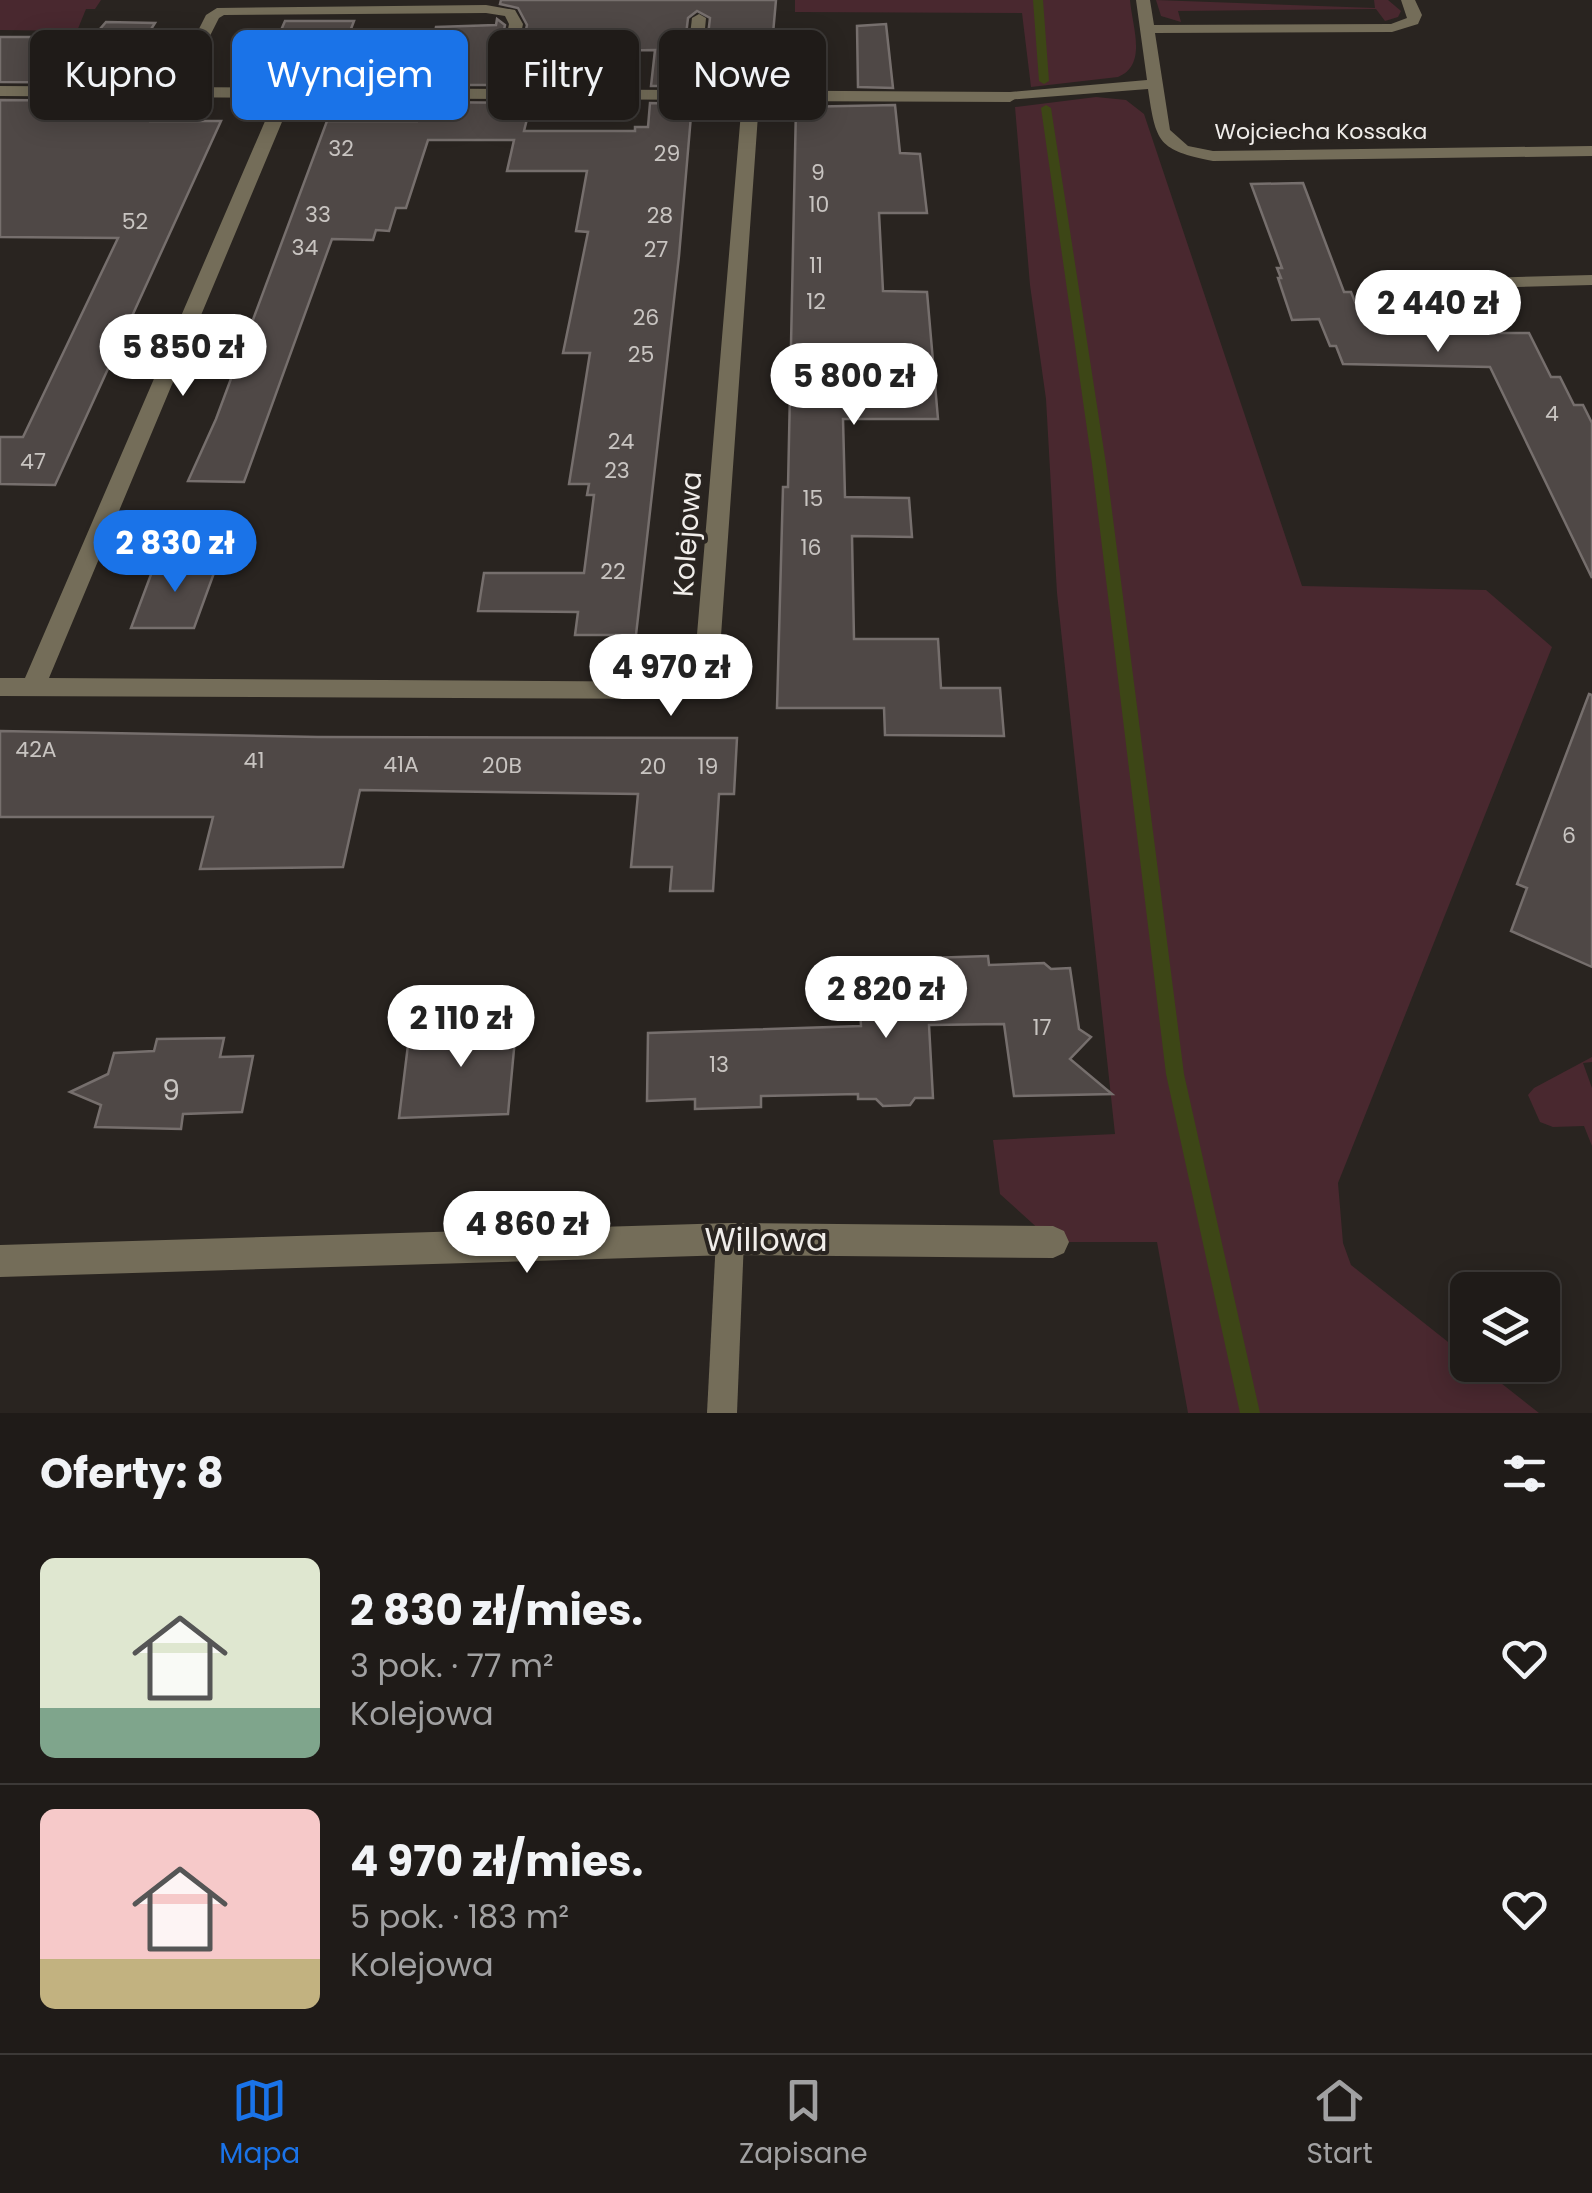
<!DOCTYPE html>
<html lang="pl">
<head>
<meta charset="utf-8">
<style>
  :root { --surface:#1f1b18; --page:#272421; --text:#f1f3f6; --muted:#a1a1a2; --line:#3c3937; --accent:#1a73e8 }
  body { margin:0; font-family:Poppins,sans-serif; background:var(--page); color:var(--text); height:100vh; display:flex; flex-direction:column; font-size:38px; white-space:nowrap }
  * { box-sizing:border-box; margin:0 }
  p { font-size:32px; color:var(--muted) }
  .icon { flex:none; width:55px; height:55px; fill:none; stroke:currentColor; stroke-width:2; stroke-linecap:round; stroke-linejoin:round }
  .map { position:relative; height:1413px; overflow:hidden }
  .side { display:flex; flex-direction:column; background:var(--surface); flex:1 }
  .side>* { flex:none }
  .hud { position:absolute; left:30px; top:30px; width:1000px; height:90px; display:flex; gap:20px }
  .controls { position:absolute; left:1450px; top:1272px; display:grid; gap:20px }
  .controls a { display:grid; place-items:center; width:110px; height:110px; border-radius:15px; background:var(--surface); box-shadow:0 5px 25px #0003,0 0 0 2px var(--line); font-size:50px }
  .price { position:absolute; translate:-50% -85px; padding:0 22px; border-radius:35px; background:#fff; color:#222; font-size:32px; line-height:65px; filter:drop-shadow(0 2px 5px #0008) }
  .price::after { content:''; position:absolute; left:50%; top:60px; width:30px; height:22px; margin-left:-15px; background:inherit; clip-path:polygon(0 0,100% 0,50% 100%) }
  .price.on { background:var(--accent); color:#fff }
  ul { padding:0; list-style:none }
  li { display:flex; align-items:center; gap:30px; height:250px; padding:0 40px }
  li+li { border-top:2px solid var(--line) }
  li span { display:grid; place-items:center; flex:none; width:280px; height:200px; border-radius:15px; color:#555 }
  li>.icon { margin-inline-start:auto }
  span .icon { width:120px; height:120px; fill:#fffc; stroke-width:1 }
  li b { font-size:42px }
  h2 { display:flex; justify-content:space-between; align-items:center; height:120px; padding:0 40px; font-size:42px }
  .pill { padding:0 35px; border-radius:15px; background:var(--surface); box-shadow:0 5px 25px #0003,0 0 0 2px var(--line); font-size:35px; line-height:90px }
  .pill.on { background:var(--accent); color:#fff }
  .dock { display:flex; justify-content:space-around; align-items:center; height:140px; border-top:2px solid var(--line); background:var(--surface); font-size:28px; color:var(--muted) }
  .dock a { display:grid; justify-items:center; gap:5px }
  .dock .on { color:var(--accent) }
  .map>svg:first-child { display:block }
  .green { fill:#49282f }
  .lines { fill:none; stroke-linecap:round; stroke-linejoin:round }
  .stream { fill:#3d4616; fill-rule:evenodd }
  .building { fill:#4f4846; stroke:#766f6d; stroke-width:2.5 }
  .service { fill:#746d59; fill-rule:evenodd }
  .minor { fill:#746d59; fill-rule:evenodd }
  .labels { text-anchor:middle; stroke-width:8; stroke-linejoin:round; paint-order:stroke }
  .far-street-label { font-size:22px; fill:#f0edea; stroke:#292420 }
  .number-label { font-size:22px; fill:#c8c4c1 }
  .street-label { font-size:28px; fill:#f0edea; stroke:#292420 }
  .near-number-label { font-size:28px; fill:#c8c4c1 }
  .near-street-label { font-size:32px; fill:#f0edea; stroke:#292420 }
</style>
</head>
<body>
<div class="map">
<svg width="1592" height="1413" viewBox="0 0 1592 1413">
  <rect width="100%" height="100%" fill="#292420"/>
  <g class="green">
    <path d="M0,0H101L95,9H86L77,31L0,30Z"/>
    <path d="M795,0H1130C1132,26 1148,65 1118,77L1031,87L1022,13L795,12Z"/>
    <path d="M1156,0L1375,8L1374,0H1388L1401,11L1398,17L1385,21L1376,9L1178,11L1181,22L1161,16Z"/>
    <path d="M1096,97L1126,100L1144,114L1302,586L1486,590L1552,647L1338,1183L1343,1243L1351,1265L1467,1357L1468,1365H1478L1539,1413H1188L1157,1242H1053L1000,1194L993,1140L1115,1134L1057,593L1046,399L1030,285L1015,107Z"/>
    <path d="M1592,1057V1062L1583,1063L1592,1088V1146L1584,1126L1553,1127L1540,1122L1528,1095L1534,1088Z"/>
  </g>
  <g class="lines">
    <g class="stream">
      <path d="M1033,0H1043L1049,81L1044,84L1039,81Z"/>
      <path d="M1046,105L1051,108L1106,464L1184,1074L1260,1413H1240L1166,1074L1092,464L1041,108Z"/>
    </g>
  </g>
  <g class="building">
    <path d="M501,0H776L772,45L707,44L710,18L697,11L688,18L680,86H651L655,50L542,52L535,85H514L527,25L518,8L500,4Z"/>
    <path d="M497,19L505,25L493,85H424L436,27L496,25Z"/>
    <path d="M285,21H354L335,71L263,72Z"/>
    <path d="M106,22L155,23L148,34L166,35L139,83L0,82V37H93Z"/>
    <path d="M886,24L893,88L858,87L857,26Z"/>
    <path d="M0,100L129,101L120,116H154L151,121H221L55,485L0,484V437H23L118,238L0,237Z"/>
    <path d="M421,102L531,103L524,131H635V127H648L650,103L692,104L679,256L636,635H575L578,612L478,611L484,573H584L594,495H587L589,484H569L590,353H563L588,232L576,231L587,171H507L514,140H428L406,208H396L389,231L376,230L373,240L332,239L244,482L188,481L216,419L327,121H417Z"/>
    <path d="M895,105L900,153L920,154L927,213H879L883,291L927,292L938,419H843L845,497L909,498L912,537L852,536L854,639H938L941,688H1000L1004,736L885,735L884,708H777L783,487H788L796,107Z"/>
    <path d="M1303,183L1344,292H1351L1364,324H1374L1376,329L1497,328L1500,333H1529L1551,377H1560L1574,405H1583L1592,423V578L1490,367L1343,364L1336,346H1330L1319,319L1292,320L1278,278H1281L1277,268H1282L1251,184Z"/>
    <path d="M156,561L218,562L194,628H131Z"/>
    <path d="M1589,694L1592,695V967L1511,931L1527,888L1517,884Z"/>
    <path d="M0,731L318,737L737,738L734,794H719L713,891H670L672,867H631L638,794L360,790L343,867L200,869L213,817H0Z"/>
    <path d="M988,956L989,965L1044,963L1051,969L1070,968L1079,1029L1091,1037L1070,1059L1112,1094L1014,1096L1004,1024L929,1025L933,1098H915L910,1105L883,1106L876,1099H858V1094L761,1096V1107L695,1109V1099L647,1101L648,1033L861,1026L858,973L931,971L930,958Z"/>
    <path d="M517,1017L508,1114L399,1118L408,1045L435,1044L437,1019Z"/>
    <path d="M224,1038L220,1057L253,1056L242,1112L183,1114L181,1129L95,1127L101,1105L70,1092L108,1074L114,1053L154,1051L157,1039Z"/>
  </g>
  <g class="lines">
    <g class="service">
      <path d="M1136,0H1150L1154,25L1391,24L1407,18L1401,0H1415L1422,15L1418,24L1392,32L1155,33L1170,130L1188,146L1213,151L1592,146V156L1213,161C1158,150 1156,143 1148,89L1005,100V94L1010,92L1147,80Z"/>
      <path d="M486,5L515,10L523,24L508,97L495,94L509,24L505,16L486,13L224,15L219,18L180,95L167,92L206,15L217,8Z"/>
      <path d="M699,14L706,18L699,95L691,100L683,95L692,18Z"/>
      <path d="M1592,275V285L1483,288L1474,283L1483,278Z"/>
      <path d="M730,1225L740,1229L744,1239L737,1413H707L716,1239L720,1229Z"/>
    </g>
    <g class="minor">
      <path d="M0,86L1010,92L1018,97L1010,102L759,101L717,692L714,699L0,696V678H25L275,98L0,96ZM292,98L742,100L693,682L49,678Z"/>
      <path d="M730,1223L1053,1226L1064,1231L1069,1242L1064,1253L1053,1258L730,1255L0,1277V1245Z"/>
    </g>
  </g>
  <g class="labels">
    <g class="far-street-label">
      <text x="1321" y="139">Wojciecha Kossaka</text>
    </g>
    <g class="number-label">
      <text x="341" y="156">32</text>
      <text x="667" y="161">29</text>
      <text x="818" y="180">9</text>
      <text x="819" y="212">10</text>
      <text x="318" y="222">33</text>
      <text x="660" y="223">28</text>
      <text x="135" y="229">52</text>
      <text x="305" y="255">34</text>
      <text x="656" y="257">27</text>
      <text x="816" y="273">11</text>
      <text x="816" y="309">12</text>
      <text x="646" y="325">26</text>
      <text x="641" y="362">25</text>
      <text x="1552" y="421">4</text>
      <text x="621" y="449">24</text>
      <text x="33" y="469">47</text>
      <text x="617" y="478">23</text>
      <text x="813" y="506">15</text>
      <text x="811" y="555">16</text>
      <text x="613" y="579">22</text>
      <text x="36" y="757">42A</text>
      <text x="254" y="768">41</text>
      <text x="401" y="772">41A</text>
      <text x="502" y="773">20B</text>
      <text x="653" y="774">20</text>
      <text x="708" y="774">19</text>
      <text x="1569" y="843">6</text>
      <text x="1042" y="1035">17</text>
      <text x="719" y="1072">13</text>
    </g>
    <g class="street-label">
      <text transform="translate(687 534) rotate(-86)" y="10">Kolejowa</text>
    </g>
    <g class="near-number-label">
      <text x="171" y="1100">9</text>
    </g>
    <g class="near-street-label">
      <text x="766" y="1251">Willowa</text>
    </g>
  </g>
</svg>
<div class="controls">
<a><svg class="icon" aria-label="layers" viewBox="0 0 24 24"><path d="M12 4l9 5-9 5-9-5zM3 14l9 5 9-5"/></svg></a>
</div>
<b class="price" style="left:1438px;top:355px">2 440 zł</b>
<b class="price" style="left:183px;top:399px">5 850 zł</b>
<b class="price" style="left:854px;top:428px">5 800 zł</b>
<b class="price on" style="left:175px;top:595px">2 830 zł</b>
<b class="price" style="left:671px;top:719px">4 970 zł</b>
<b class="price" style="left:886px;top:1041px">2 820 zł</b>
<b class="price" style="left:461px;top:1070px">2 110 zł</b>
<b class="price" style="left:527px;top:1276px">4 860 zł</b>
<div class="hud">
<a class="pill">Kupno</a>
<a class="pill on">Wynajem</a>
<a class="pill">Filtry</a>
<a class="pill">Nowe</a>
</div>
</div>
<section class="side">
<h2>Oferty: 8<svg class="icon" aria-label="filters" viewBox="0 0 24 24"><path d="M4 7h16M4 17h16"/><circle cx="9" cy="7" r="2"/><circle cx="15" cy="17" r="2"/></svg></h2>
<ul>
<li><span style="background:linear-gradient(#dfe7d0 75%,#7fa58c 0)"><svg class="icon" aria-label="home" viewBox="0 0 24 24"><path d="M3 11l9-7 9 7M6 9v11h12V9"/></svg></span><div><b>2 830 zł/mies.</b><p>3 pok. · 77 m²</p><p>Kolejowa</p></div><svg class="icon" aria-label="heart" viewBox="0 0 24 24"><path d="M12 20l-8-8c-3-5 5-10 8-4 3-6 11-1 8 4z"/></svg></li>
<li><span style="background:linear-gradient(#f6c9c9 75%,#c2b280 0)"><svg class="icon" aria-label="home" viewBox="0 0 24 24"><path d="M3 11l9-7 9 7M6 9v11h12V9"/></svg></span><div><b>4 970 zł/mies.</b><p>5 pok. · 183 m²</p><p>Kolejowa</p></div><svg class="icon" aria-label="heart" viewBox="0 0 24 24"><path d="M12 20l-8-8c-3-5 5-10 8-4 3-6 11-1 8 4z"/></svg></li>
</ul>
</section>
<nav class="dock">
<a class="on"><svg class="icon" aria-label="map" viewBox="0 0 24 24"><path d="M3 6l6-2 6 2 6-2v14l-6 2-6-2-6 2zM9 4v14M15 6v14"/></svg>Mapa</a>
<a><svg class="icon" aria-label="saved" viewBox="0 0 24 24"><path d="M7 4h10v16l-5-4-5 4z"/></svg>Zapisane</a>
<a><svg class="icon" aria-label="home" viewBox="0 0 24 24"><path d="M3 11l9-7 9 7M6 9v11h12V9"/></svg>Start</a>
</nav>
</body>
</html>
